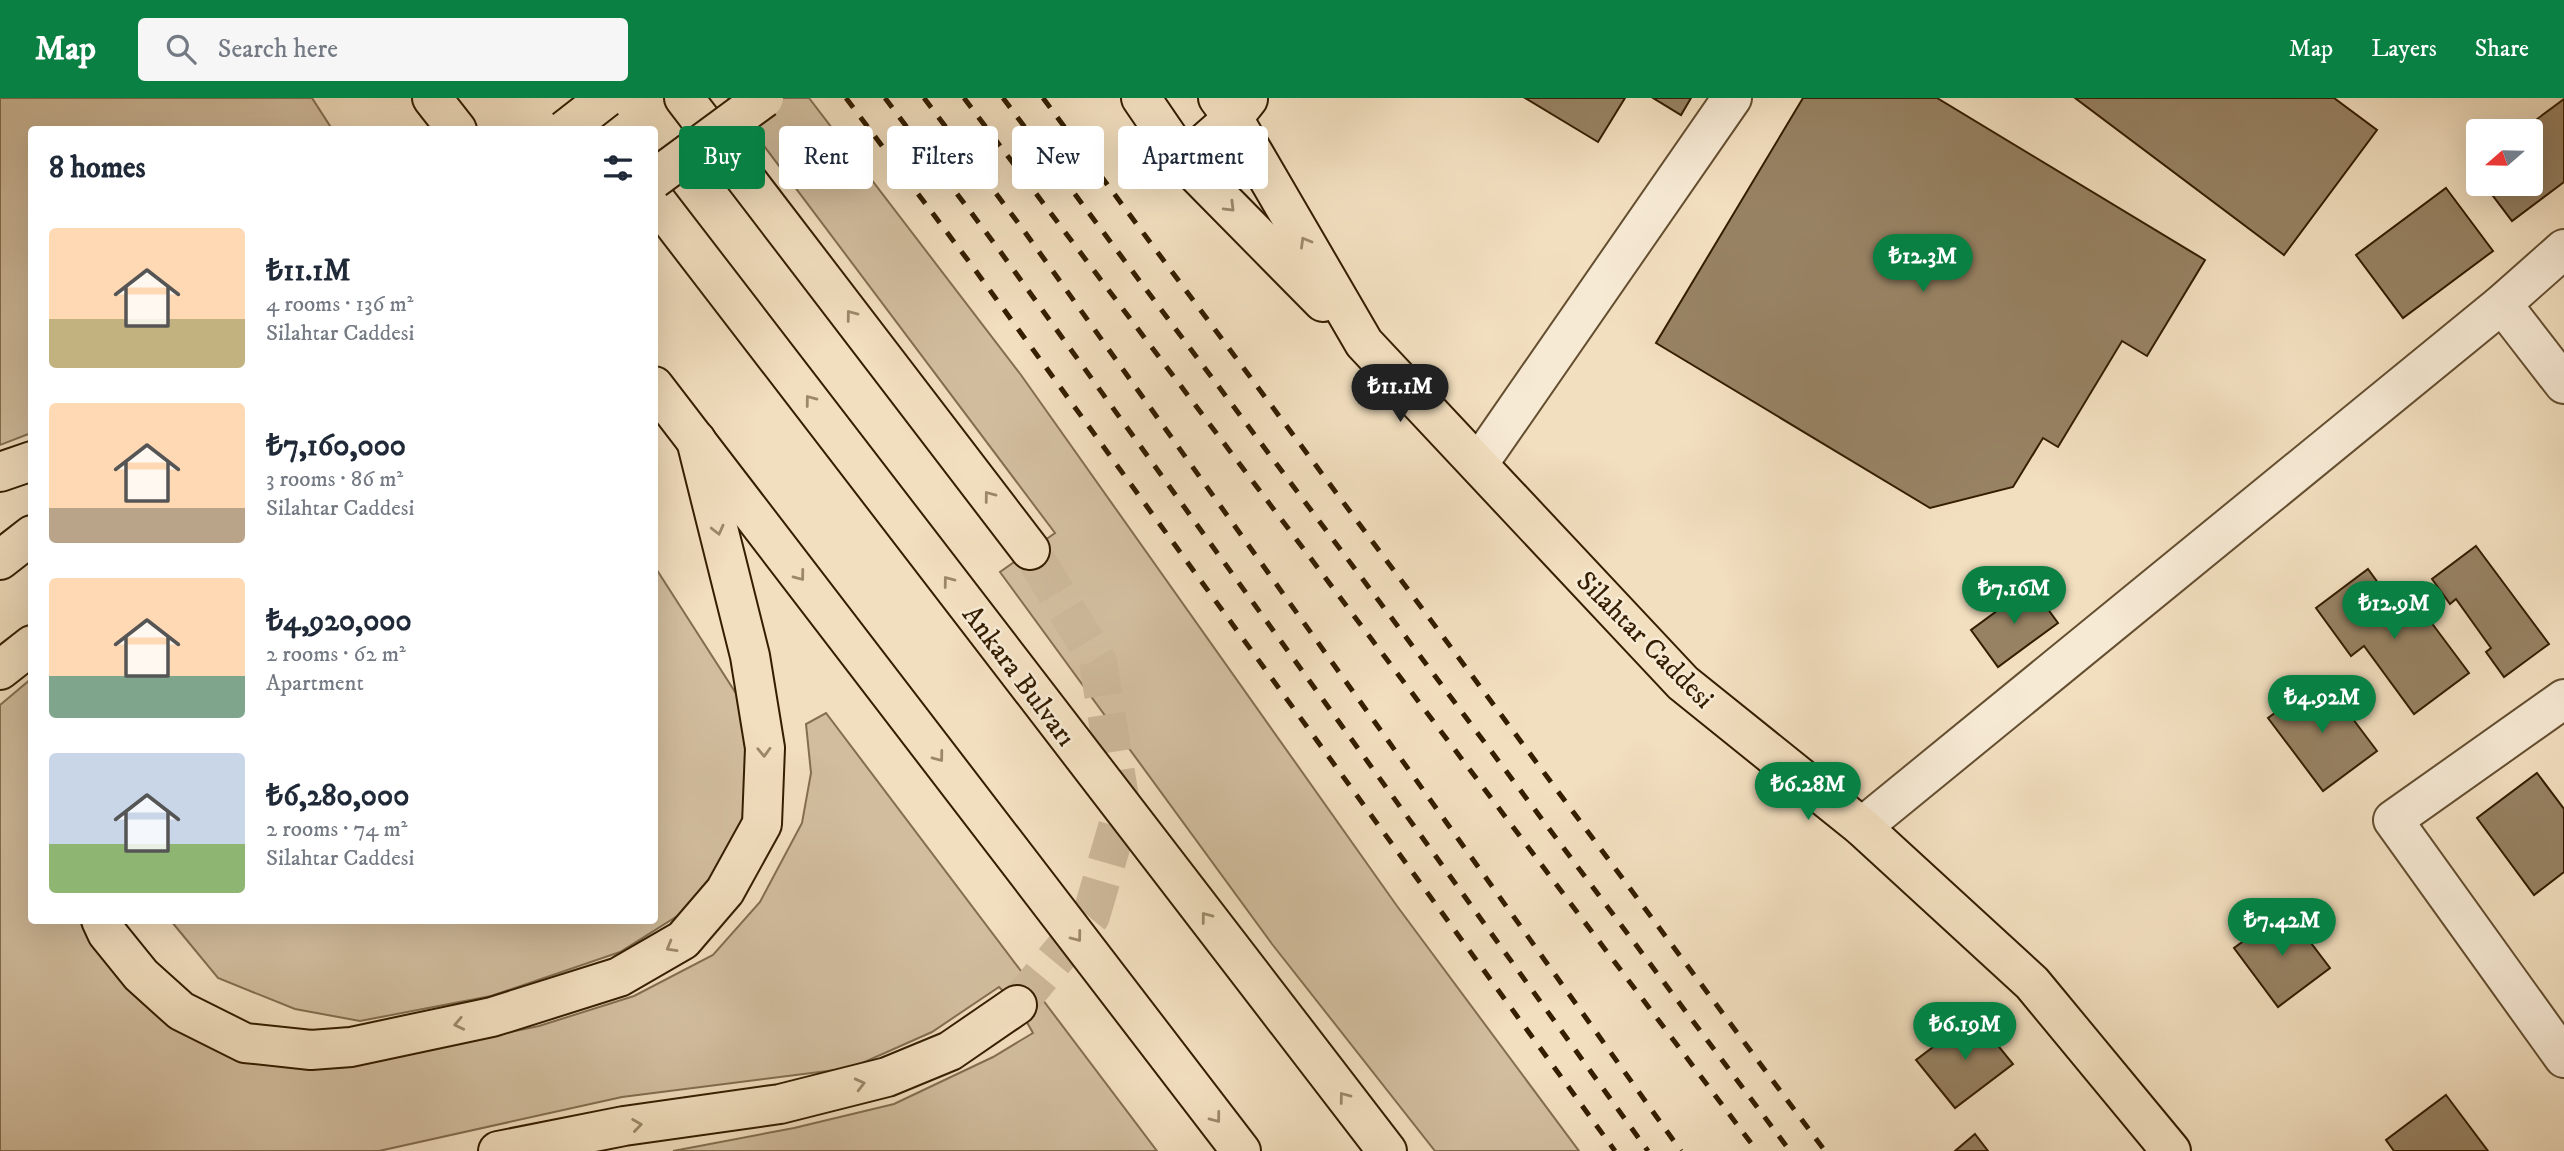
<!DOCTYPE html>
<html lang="en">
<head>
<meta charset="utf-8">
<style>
  :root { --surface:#fff; --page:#f6f6f7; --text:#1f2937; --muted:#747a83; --accent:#0b8043 }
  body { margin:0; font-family:"IM FELL DW Pica",serif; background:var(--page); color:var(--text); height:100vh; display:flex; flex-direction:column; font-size:26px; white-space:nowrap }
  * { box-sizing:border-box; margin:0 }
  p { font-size:23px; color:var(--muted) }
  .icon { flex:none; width:38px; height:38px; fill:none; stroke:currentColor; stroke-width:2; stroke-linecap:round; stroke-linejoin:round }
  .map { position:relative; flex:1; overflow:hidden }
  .sheet { position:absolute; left:28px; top:28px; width:630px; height:798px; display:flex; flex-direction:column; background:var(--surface); border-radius:7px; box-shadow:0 7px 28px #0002 }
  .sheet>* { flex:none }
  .top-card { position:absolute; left:679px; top:28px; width:665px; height:63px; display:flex; gap:14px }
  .needle { width:46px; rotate:250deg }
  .tools { position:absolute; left:2466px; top:21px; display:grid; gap:14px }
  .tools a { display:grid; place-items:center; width:77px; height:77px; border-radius:7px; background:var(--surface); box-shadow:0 7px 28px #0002; font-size:35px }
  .price { position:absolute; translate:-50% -60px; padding:0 16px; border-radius:24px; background:var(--accent); color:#fff; font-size:23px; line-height:46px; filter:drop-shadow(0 2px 4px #0008) }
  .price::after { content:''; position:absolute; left:50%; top:42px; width:21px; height:16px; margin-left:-10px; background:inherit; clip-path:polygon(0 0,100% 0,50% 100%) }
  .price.on { background:#222; color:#fff }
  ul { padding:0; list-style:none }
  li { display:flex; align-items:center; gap:21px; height:175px; padding:0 21px }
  li span { display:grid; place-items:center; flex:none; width:196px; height:140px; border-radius:7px; color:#555 }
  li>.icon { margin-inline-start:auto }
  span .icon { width:84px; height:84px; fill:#fffc; stroke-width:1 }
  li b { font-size:30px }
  h2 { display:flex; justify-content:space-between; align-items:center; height:84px; padding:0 21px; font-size:30px }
  .chip { padding:0 24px; border-radius:7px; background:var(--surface); box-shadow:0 7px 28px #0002; font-size:24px; line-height:63px }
  .chip.on { background:var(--accent); color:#fff }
  header { display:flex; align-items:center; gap:42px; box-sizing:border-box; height:98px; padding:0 35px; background:var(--accent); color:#fff }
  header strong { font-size:33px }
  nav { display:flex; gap:38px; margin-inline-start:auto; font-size:24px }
  .search { width:490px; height:63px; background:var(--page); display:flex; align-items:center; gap:18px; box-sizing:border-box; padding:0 24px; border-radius:7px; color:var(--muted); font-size:26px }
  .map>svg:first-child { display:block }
  .green { fill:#d2be9f; stroke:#836e50; stroke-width:2 }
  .building { fill:#978263; stroke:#341d00; stroke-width:2 }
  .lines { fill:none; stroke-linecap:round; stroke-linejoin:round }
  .major-tunnel { stroke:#ccb899; stroke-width:38; stroke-dasharray:38 19; stroke-linecap:butt }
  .minor-casing { stroke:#644e30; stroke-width:42 }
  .major-casing { stroke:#341d00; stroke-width:42 }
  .minor { stroke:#f7ead5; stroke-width:38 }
  .major { stroke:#f2dfbf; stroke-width:38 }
  .rail { stroke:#341d00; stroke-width:5; stroke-dasharray:12 12; stroke-linecap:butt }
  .major-bridge-casing { stroke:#341d00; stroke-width:42; stroke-linecap:butt }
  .major-bridge { stroke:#f2dfbf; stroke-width:38 }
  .oneway { stroke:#9c8869 }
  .labels { text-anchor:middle; stroke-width:5; stroke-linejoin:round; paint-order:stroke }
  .street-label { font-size:28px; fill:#341d00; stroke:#f7ead5 }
</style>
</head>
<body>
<header>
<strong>Map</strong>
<div class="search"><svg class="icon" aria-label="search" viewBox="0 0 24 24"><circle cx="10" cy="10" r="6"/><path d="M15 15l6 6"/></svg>Search here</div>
<nav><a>Map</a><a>Layers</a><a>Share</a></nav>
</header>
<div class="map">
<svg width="2564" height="1053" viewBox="0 0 2564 1053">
  <rect width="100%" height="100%" fill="#f2dfbf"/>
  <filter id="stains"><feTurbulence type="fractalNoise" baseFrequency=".00286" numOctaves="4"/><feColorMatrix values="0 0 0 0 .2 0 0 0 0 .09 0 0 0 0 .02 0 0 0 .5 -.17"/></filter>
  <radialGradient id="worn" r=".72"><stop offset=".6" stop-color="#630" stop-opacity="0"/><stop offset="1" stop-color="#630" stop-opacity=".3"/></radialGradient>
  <g class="green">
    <path d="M0,0H312L332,31L32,32L31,335L0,347Z"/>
    <path d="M728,0H809L1021,277L1397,808L1579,1053H1435L1272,846L1000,474L1055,435Z"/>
    <path d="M655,469L737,597L755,661L740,731L698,805L620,854L491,898L360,923L295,911L218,880L171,823L654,822Z"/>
    <path d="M31,581L32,822L87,823L214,949L396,958L539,928L634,898L713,857L760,804L802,725L811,675L806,626L826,615L1157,1053H673L794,1030L894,1006L993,959L1033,935L1017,907L999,889L932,934L851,970L622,999L379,1053H0V607Z"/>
  </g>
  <g class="building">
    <path d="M1525,0H1625L1598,44Z"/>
    <path d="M1653,0H1691L1681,17Z"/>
    <path d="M1803,0H1937L2205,162L2147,258L2122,243L2058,349L2043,340L2013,389L1930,410L1656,245Z"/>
    <path d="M2075,0H2334L2377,32L2284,157Z"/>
    <path d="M2564,1V84L2512,123L2484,86H2530V33H2521Z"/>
    <path d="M2446,90L2493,153L2403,220L2356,157Z"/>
    <path d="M2476,448L2549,546L2504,579L2486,554L2491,550L2456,501L2450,506L2432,481Z"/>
    <path d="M2368,471L2403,519L2419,508L2469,575L2414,616L2364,548L2351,558L2316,510Z"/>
    <path d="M2031,488L2058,525L1998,569L1971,532Z"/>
    <path d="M2322,580L2377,653L2323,693L2268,620Z"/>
    <path d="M2537,675L2564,711V774L2534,797L2477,720Z"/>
    <path d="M2286,812L2330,870L2278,909L2234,850Z"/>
    <path d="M1974,918L2013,966L1955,1010L1916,962Z"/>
    <path d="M2446,997L2488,1053H2394L2386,1042Z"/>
    <path d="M1975,1036L1988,1053H1955Z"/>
  </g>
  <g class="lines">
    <path class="major-tunnel" d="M1017,907L1091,818L1122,712L1098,564L1030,452"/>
    <g class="minor-casing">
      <g id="minor">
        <path d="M2502,206L2564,286"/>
        <path d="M1479,365L1732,0"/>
        <path d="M2564,601L2393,722L2564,960"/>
        <path d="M1862,729L2502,206L2564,151"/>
      </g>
    </g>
    <g class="major-casing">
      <g id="major">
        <path d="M432,0L457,32"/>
        <path d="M684,0L1030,452"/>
        <path d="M1141,0L1184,63L1323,204"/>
        <path d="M1218,0L1233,20L1364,245L1683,585L1862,729L2032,885L2171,1053"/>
        <path d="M1184,63L1233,20L1248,1"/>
        <path d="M654,100L1387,1053"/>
        <path d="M654,288L1241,1053"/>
        <path d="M0,374L32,363"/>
        <path d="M0,462L32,437"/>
        <path d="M0,572L32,547"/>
        <path d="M101,822L107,835L141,877L181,913L245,945L311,952L351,949L492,919L619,879L683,842L725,793L762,726L765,650L750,558L696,342"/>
        <path d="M498,1053L624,1028L780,1006L887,979L950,953L1017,907"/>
      </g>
    </g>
    <use href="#minor" class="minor"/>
    <use href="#major" class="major"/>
    <g class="rail">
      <path d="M846,0L973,169L1615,1053"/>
      <path d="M885,0L997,149L1648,1053"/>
      <path d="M924,0L1022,130L1681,1053"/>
      <path d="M964,0L1757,1053"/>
      <path d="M1003,0L1790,1053"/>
      <path d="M1043,0L1825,1053"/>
    </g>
    <g class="major-bridge-casing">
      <g id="major-bridge">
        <path d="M565,32L606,0"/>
        <path d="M654,81L764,0"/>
      </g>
    </g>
    <use href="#major-bridge" class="major-bridge"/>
  </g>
  <defs><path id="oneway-chevron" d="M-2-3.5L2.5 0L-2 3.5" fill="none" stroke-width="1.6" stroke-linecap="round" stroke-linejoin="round" transform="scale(1.75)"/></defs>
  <g class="oneway">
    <use href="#oneway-chevron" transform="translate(1230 109) rotate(45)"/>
    <use href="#oneway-chevron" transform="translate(1305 144) rotate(-120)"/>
    <use href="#oneway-chevron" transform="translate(851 217) rotate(-127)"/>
    <use href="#oneway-chevron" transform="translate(810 302) rotate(-127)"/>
    <use href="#oneway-chevron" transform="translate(989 398) rotate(-127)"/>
    <use href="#oneway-chevron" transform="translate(718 432) rotate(76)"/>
    <use href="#oneway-chevron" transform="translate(800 478) rotate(53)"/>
    <use href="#oneway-chevron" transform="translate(948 483) rotate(-127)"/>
    <use href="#oneway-chevron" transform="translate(764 654) rotate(88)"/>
    <use href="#oneway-chevron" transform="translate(939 659) rotate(53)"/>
    <use href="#oneway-chevron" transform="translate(1206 819) rotate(-127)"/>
    <use href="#oneway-chevron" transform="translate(1077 839) rotate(53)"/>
    <use href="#oneway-chevron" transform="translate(671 849) rotate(150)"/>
    <use href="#oneway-chevron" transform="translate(459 926) rotate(168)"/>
    <use href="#oneway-chevron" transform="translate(860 986) rotate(-14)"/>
    <use href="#oneway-chevron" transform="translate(1344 999) rotate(-127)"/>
    <use href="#oneway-chevron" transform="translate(1216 1020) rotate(53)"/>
    <use href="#oneway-chevron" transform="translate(637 1027) rotate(-8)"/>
  </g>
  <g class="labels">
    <g class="street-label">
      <text transform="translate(1646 541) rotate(45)" y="10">Silahtar Caddesi</text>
      <text transform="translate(1020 577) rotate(53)" y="10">Ankara Bulvarı</text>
    </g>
  </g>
  <rect width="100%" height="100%" filter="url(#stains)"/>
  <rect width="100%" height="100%" fill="url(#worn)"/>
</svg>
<div class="tools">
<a><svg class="needle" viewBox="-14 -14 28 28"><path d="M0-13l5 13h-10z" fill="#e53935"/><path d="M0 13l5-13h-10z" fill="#747a83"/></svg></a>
</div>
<b class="price" style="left:1923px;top:196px">₺12.3M</b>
<b class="price on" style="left:1400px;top:326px">₺11.1M</b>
<b class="price" style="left:2014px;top:528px">₺7.16M</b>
<b class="price" style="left:2394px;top:543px">₺12.9M</b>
<b class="price" style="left:2322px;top:637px">₺4.92M</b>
<b class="price" style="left:1808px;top:724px">₺6.28M</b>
<b class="price" style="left:2282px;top:860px">₺7.42M</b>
<b class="price" style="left:1965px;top:964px">₺6.19M</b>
<div class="top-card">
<a class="chip on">Buy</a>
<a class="chip">Rent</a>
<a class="chip">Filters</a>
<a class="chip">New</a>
<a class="chip">Apartment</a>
</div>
<section class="sheet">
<h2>8 homes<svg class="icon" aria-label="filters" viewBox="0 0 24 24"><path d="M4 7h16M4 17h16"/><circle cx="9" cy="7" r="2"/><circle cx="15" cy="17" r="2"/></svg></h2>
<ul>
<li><span style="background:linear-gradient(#ffd9b3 65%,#c2b280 0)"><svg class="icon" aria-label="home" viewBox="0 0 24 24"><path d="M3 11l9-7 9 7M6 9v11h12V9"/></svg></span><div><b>₺11.1M</b><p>4 rooms · 136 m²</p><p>Silahtar Caddesi</p></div></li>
<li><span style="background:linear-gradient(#ffd9b3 75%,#b9a48a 0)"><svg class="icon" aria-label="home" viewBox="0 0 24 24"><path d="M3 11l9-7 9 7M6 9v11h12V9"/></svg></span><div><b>₺7,160,000</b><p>3 rooms · 86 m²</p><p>Silahtar Caddesi</p></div></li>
<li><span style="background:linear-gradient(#ffd9b3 70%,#7fa58c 0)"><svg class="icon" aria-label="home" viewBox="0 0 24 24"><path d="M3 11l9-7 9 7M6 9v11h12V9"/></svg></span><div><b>₺4,920,000</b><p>2 rooms · 62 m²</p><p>Apartment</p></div></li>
<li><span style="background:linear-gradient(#c9d6e8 65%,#8fb573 0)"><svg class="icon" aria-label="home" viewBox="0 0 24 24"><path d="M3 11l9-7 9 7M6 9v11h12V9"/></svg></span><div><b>₺6,280,000</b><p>2 rooms · 74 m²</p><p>Silahtar Caddesi</p></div></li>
</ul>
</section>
</div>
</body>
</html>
